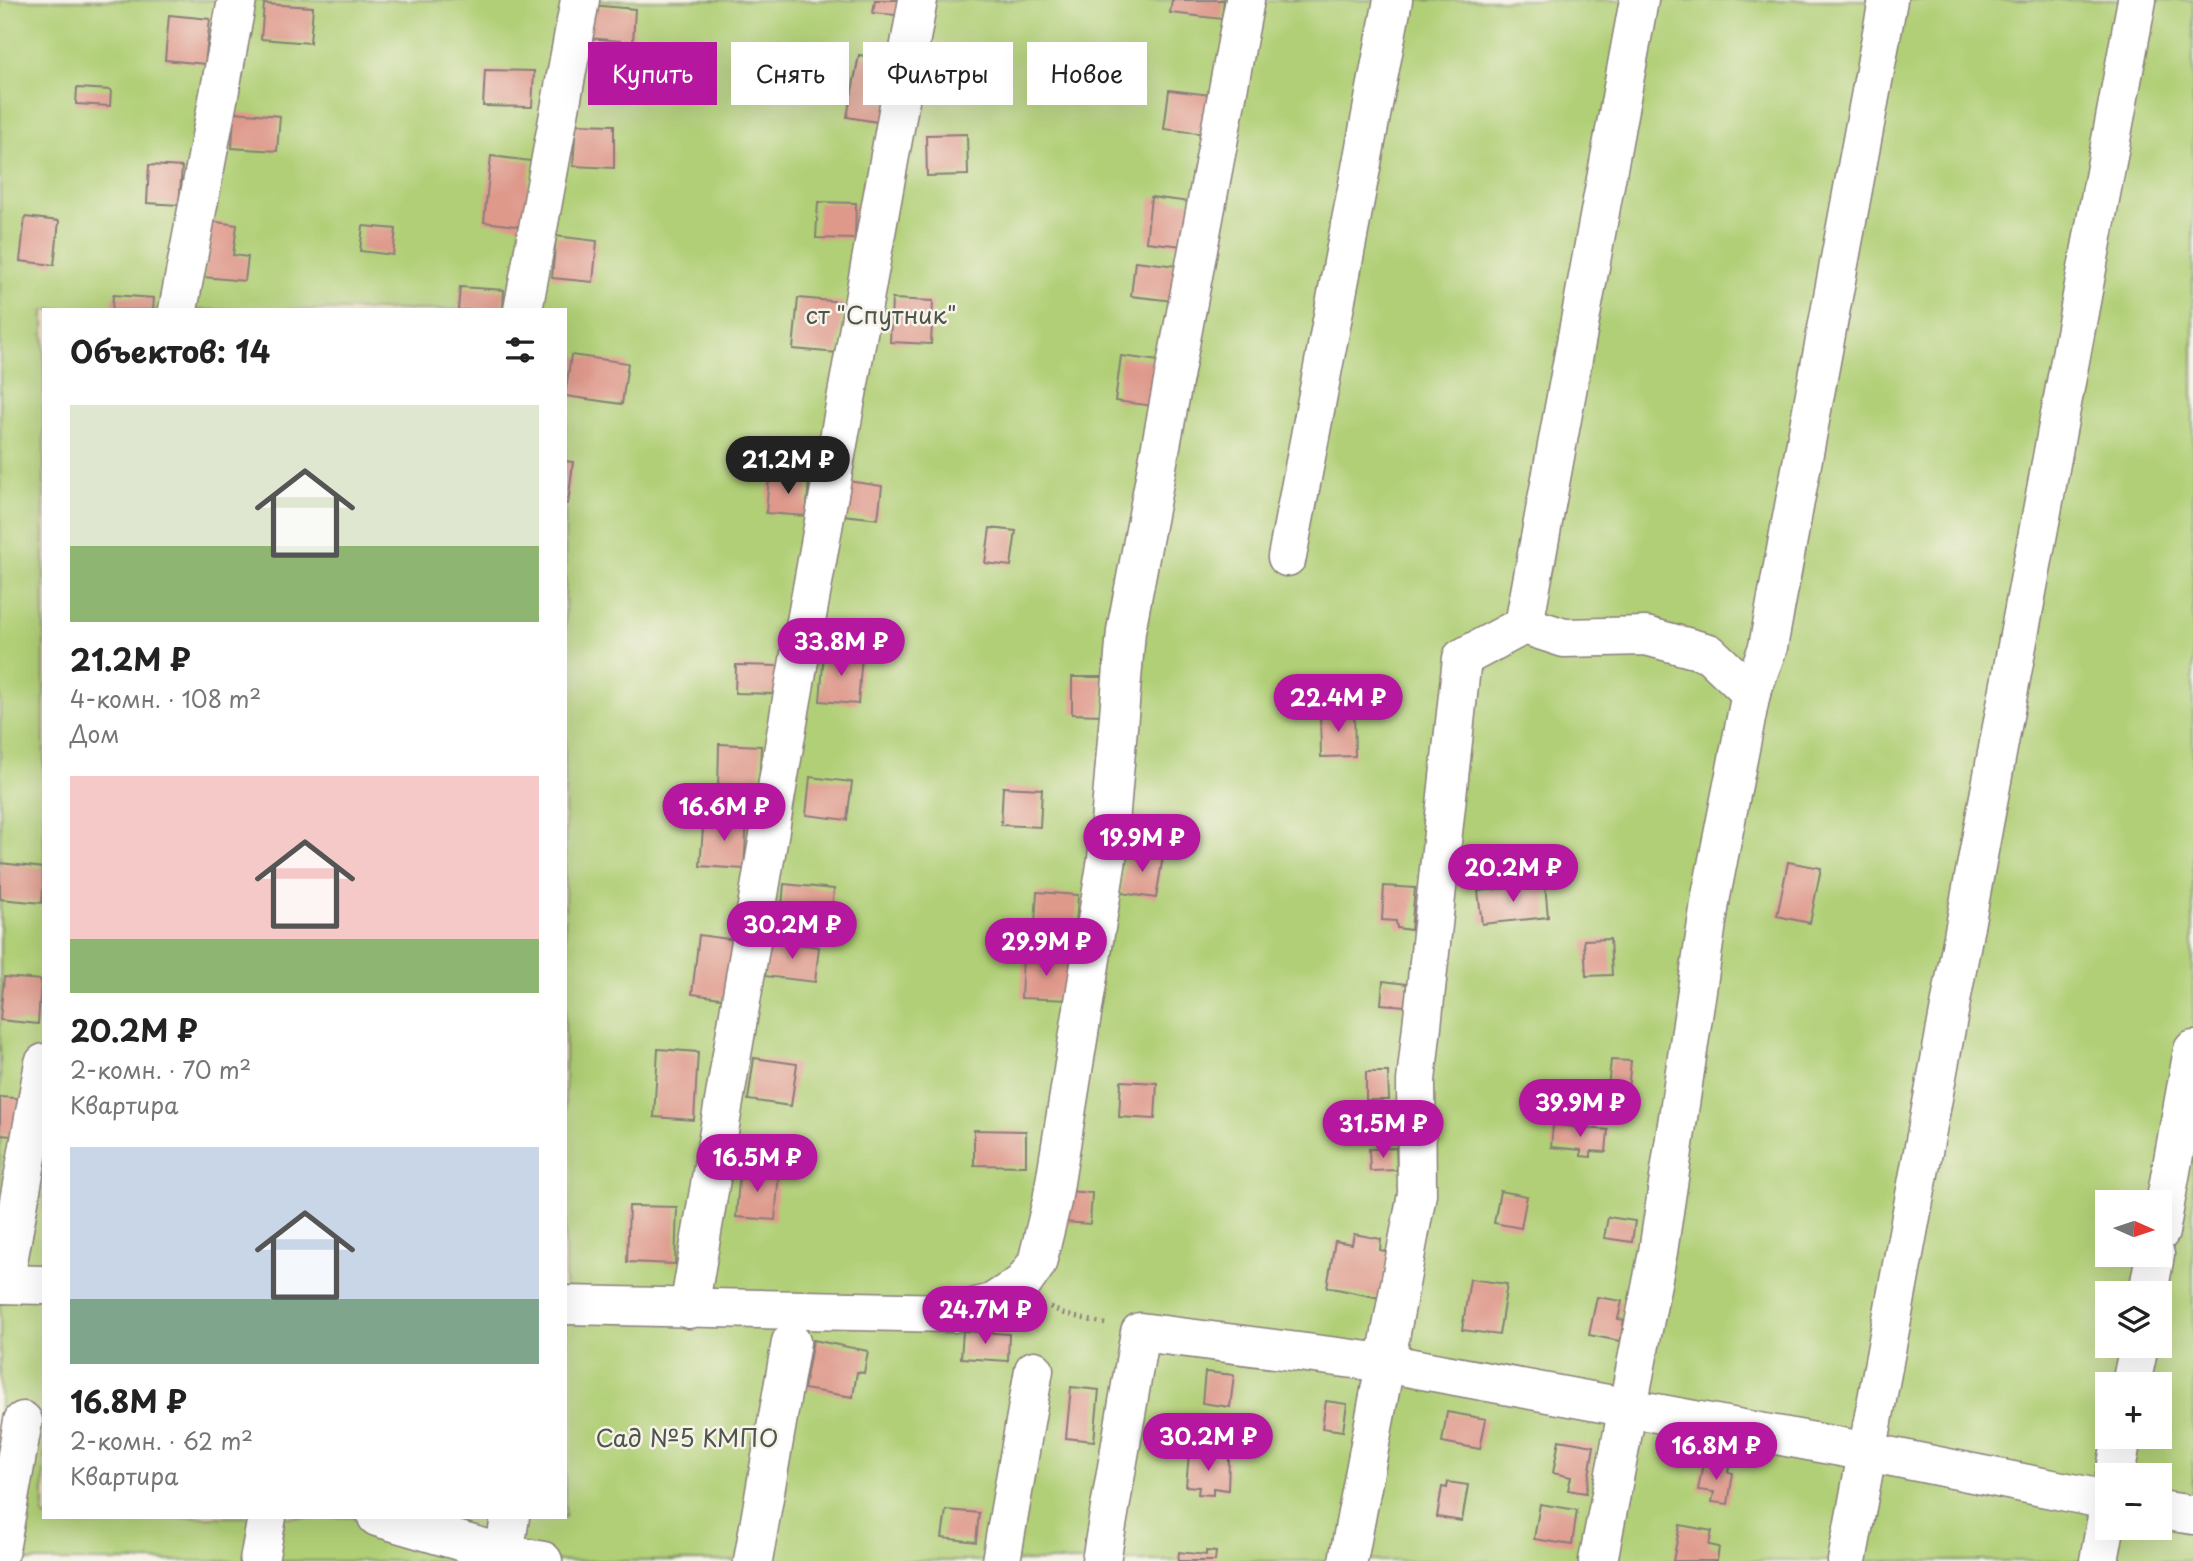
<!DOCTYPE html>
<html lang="ru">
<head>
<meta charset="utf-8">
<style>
  :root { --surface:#fff; --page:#f6f6f6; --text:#222; --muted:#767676; --accent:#b5179e }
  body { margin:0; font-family:"Playpen Sans",sans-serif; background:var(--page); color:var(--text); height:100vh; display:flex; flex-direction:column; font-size:26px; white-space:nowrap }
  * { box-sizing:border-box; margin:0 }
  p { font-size:23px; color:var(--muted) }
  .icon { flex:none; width:38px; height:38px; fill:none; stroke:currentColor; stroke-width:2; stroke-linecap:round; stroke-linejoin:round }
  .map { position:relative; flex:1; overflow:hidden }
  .details { position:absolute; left:42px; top:308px; width:525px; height:1211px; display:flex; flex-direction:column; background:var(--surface); border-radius:0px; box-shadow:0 7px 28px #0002 }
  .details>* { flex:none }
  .top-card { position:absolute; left:588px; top:42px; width:665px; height:63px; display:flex; gap:14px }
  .needle { width:46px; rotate:93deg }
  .buttons { position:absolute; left:2095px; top:1190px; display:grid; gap:14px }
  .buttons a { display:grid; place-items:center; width:77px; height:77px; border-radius:0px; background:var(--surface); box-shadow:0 7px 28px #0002; font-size:35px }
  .price { position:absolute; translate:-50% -60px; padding:0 16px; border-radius:24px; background:var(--accent); color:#fff; font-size:23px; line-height:46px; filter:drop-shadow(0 2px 4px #0008) }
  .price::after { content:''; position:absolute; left:50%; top:42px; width:21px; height:16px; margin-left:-10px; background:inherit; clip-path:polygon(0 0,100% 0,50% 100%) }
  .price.active { background:#222; color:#fff }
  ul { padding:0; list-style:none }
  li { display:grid; align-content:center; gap:14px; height:371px; padding:0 28px }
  li span { display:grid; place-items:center; height:217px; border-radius:0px; color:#555 }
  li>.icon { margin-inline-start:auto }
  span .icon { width:126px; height:126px; fill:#fffc; stroke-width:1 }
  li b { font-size:30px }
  h2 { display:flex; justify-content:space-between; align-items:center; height:84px; padding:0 28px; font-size:30px }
  .tag { padding:0 24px; border-radius:0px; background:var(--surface); box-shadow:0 7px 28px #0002; font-size:24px; line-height:63px }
  .tag.active { background:var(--accent); color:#fff }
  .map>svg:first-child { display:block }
  .green { fill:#b0cf76; stroke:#697858; stroke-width:2; fill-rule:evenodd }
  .building { fill:#de998b }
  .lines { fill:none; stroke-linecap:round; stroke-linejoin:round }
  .minor-casing { stroke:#8a7e7a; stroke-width:41 }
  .path { stroke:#8a7e7a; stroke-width:4.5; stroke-dasharray:2 5; stroke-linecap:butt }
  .minor { stroke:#fff; stroke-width:38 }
  .labels { text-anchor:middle; stroke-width:5; stroke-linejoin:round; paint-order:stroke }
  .park-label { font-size:24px; fill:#4d564d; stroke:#f7f3e8 }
</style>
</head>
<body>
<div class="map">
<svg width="2193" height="1561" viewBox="0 0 2193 1561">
  <rect width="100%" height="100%" fill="#f7f3e8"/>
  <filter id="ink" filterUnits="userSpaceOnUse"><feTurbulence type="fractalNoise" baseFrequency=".0143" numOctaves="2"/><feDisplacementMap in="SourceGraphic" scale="14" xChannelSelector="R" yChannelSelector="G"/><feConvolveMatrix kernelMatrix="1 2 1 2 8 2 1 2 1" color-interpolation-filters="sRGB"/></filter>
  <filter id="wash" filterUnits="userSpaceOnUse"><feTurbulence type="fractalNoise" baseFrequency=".00686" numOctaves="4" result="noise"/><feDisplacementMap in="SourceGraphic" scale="28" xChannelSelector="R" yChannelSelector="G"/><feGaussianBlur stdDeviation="1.57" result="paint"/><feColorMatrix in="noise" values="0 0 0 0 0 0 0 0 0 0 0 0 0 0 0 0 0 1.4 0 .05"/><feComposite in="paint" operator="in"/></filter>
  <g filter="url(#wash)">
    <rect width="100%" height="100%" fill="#f1dbba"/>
    <path class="green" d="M0,0H2193V1561H0ZM44,310H565V1517H44ZM2107,1202H2160V1255H2107ZM2107,1293H2160V1346H2107ZM2107,1384H2160V1437H2107ZM2107,1475H2160V1528H2107Z"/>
    <g id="blocks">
      <g class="building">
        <path d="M875,0H908L907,16L873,13Z"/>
        <path d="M1172,0H1224L1222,19L1170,13Z"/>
        <path d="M264,4L313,7L310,43L261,39Z"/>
        <path d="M590,5L635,9L633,42L587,38Z"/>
        <path d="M169,15L210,19L205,64L165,60Z"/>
        <path d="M859,55L878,58L871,100L893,104L889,124L847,117Z"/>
        <path d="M485,70L534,71L532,107L483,106Z"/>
        <path d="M77,88L111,90L110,106L76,104Z"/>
        <path d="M1169,90L1211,95L1206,134L1164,129Z"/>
        <path d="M234,112L280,116L277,151L232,148Z"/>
        <path d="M576,124L614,125V168L573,166Z"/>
        <path d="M967,134L968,175L927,176L926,135Z"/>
        <path d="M491,156L531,161L524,227L484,222Z"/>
        <path d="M149,165L182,167L179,205L147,203Z"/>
        <path d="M1151,197L1198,203L1193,247L1146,242Z"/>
        <path d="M818,202L856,203L855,239L816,238Z"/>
        <path d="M25,217L59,221L54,265L20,261Z"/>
        <path d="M210,221L237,225L233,255L248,257L245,281L204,277Z"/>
        <path d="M363,226L396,229L393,255L360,251Z"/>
        <path d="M556,236L597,241L593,282L552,278Z"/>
        <path d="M1135,261L1178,266L1173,301L1131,296Z"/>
        <path d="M460,287L504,290L503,310H458Z"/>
        <path d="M113,295L154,298L153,310H112Z"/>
        <path d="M798,298L843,302L838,353L793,349Z"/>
        <path d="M892,299L933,301L931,344L890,342Z"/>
        <path d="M571,355L628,363L622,404L565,396Z"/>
        <path d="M1121,356L1160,361L1154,406L1115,401Z"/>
        <path d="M565,461L573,462L568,504L565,503Z"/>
        <path d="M769,477L809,480L806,516L766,513Z"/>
        <path d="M848,481L882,486L878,519L843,515Z"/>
        <path d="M990,528L1016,531L1011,566L985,563Z"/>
        <path d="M824,652L862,655L858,704L820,701Z"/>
        <path d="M736,665L779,666V694L735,693Z"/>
        <path d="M1072,677H1103L1101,715L1072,714Z"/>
        <path d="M1354,711L1355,756L1321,757L1320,712Z"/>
        <path d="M719,744L761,746L759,795L718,793Z"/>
        <path d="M810,777L852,782L847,820L806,815Z"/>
        <path d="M1003,787L1042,789L1040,827L1001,825Z"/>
        <path d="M704,816L747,819L744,869L700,866Z"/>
        <path d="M1127,851L1163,856L1156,898L1121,893Z"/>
        <path d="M1788,862L1821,868L1810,923L1777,916Z"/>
        <path d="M0,863L44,868L42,903L0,899Z"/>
        <path d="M784,884L834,889L830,931L780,927Z"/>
        <path d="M1545,884L1548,917L1482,924L1478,891Z"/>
        <path d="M1384,886L1415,888L1411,930L1397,928L1396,921L1382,920Z"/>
        <path d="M1037,892L1078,895L1075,943L1034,939Z"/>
        <path d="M699,935L736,940L728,999L692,994Z"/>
        <path d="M1610,939L1612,975L1586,976L1584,940Z"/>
        <path d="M769,940L819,947L815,982L764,976Z"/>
        <path d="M1023,956L1071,958L1070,1000L1021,998Z"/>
        <path d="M4,977L41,980L38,1024L0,1020Z"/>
        <path d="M1383,981L1407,984L1405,1006L1381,1004Z"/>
        <path d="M658,1049L698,1052L694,1120L654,1117Z"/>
        <path d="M754,1058L797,1064L791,1106L748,1100Z"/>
        <path d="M1611,1060L1631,1061L1628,1089L1608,1088Z"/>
        <path d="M1366,1072H1388L1389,1100H1366Z"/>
        <path d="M1121,1081L1157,1083L1155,1119L1119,1117Z"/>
        <path d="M0,1097L28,1099L24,1137L0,1135Z"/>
        <path d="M1553,1125L1608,1130L1606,1152L1591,1151V1157L1581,1156V1150L1551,1147Z"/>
        <path d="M974,1130L1026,1131V1166L974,1165Z"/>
        <path d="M1396,1148L1397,1170L1370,1171L1369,1149Z"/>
        <path d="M740,1169L779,1172L775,1220L736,1217Z"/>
        <path d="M1067,1191L1092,1193L1090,1224L1064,1222Z"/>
        <path d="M1500,1191L1527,1196L1521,1228L1494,1223Z"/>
        <path d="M629,1206L677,1207L675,1264L627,1262Z"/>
        <path d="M1608,1217L1635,1221L1632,1242L1604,1238Z"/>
        <path d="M1354,1234L1381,1239L1380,1250L1389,1252L1380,1298L1327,1287L1335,1241L1352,1244Z"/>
        <path d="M1470,1279L1507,1284L1499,1335L1462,1330Z"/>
        <path d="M1597,1297L1622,1301L1618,1319L1624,1320L1620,1341L1589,1335Z"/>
        <path d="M963,1331L1009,1334L1008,1361L961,1358Z"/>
        <path d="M813,1340L868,1351L864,1373L857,1372L853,1397L804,1389Z"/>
        <path d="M1205,1372L1234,1375L1230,1407L1202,1403Z"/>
        <path d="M1071,1387L1099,1390L1094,1441L1066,1438Z"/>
        <path d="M1326,1401L1347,1404L1343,1431L1322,1428Z"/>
        <path d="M1447,1412L1486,1419L1480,1449L1442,1442Z"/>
        <path d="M1559,1440L1594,1446L1586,1493L1568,1490L1571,1477L1553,1473Z"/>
        <path d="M1189,1454L1229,1458L1228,1490L1213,1488V1495L1198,1494L1199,1487L1186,1486Z"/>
        <path d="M1703,1463L1729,1467L1728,1472L1733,1473L1728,1504L1712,1502L1714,1492L1698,1490Z"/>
        <path d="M1448,1482L1468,1485L1462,1521L1437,1517L1442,1487L1447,1488Z"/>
        <path d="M1540,1504L1577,1510L1572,1545L1534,1539Z"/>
        <path d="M946,1510L979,1513L976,1542L942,1538Z"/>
        <path d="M1680,1525L1712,1531L1709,1545L1719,1547L1717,1561H1673Z"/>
        <path d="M1206,1551L1216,1552L1215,1561H1178L1179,1552L1206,1555Z"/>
      </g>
    </g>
  </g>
  <g filter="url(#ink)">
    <use href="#blocks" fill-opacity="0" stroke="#8a7e7a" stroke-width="2"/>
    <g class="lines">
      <g class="minor-casing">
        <g id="minor">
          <path d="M178,310L237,0"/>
          <path d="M523,310L580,0"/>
          <path d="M1287,557L1393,0"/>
          <path d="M1524,625L1564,638L1646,636L1709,653L1751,693"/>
          <path d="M2160,1232L2193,1050"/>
          <path d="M0,1284L44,1285"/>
          <path d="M4,1284L44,1063"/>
          <path d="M2148,1293L2155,1255"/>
          <path d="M565,1305L953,1313L992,1303L1023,1283L1037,1263L1052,1201L1107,859L1126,631L1245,0"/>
          <path d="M689,1309L791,705L918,0"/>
          <path d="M2131,1384L2139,1346"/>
          <path d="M2115,1475L2122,1437"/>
          <path d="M2160,1510L2193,1515"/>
          <path d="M377,1517L504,1554L543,1561"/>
          <path d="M0,1550L23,1421"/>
          <path d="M259,1561L267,1517"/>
          <path d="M503,1561L510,1517"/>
          <path d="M753,1561L791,1342"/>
          <path d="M1001,1561L1034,1370"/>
          <path d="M1101,1561L1140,1332L1385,1363L1868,1452L2107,1500"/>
          <path d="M1348,1561L1417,1194L1416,1081L1462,658L1524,625L1639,0"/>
          <path d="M1598,1561L1658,1252L1711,896L1751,693L1768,647L1888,0"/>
          <path d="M1847,1561L2137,0"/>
          <path d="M2099,1561L2107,1517"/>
        </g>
      </g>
      <path class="path" d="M1050,1307L1064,1314L1105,1324"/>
      <use href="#minor" class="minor"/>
    </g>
  </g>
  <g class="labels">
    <g class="park-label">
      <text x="881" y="324">ст "Спутник"</text>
      <text x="687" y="1447">Сад №5 КМПО</text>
    </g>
  </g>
</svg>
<div class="buttons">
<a><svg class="needle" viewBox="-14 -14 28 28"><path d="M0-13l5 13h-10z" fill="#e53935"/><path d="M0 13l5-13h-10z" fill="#767676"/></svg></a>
<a><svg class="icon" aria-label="layers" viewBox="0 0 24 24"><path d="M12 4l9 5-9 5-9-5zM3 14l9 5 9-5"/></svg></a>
<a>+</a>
<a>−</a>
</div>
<b class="price active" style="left:788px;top:496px">21.2M ₽</b>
<b class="price" style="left:841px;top:678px">33.8M ₽</b>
<b class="price" style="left:1338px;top:734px">22.4M ₽</b>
<b class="price" style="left:724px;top:843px">16.6M ₽</b>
<b class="price" style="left:1142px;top:874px">19.9M ₽</b>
<b class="price" style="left:1513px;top:904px">20.2M ₽</b>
<b class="price" style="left:792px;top:961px">30.2M ₽</b>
<b class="price" style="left:1046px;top:978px">29.9M ₽</b>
<b class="price" style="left:1580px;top:1139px">39.9M ₽</b>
<b class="price" style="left:1383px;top:1160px">31.5M ₽</b>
<b class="price" style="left:757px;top:1194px">16.5M ₽</b>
<b class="price" style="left:985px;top:1346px">24.7M ₽</b>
<b class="price" style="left:1208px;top:1473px">30.2M ₽</b>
<b class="price" style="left:1716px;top:1482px">16.8M ₽</b>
<div class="top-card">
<a class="tag active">Купить</a>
<a class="tag">Снять</a>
<a class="tag">Фильтры</a>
<a class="tag">Новое</a>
</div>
<section class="details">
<h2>Объектов: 14<svg class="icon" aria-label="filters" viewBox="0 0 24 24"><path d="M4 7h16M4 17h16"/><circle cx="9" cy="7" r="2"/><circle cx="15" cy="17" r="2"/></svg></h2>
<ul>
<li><span style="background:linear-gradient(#dfe7d0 65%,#8fb573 0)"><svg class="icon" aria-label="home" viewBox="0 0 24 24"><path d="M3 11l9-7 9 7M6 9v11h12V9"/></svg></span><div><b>21.2M ₽</b><p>4-комн. · 108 m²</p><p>Дом</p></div></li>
<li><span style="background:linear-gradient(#f6c9c9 75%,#8fb573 0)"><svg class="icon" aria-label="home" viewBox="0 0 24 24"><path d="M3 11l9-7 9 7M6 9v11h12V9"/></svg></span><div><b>20.2M ₽</b><p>2-комн. · 70 m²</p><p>Квартира</p></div></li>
<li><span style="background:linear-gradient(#c9d6e8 70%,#7fa58c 0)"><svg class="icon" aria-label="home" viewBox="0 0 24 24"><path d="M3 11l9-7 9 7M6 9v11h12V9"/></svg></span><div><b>16.8M ₽</b><p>2-комн. · 62 m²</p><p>Квартира</p></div></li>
</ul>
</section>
</div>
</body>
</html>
